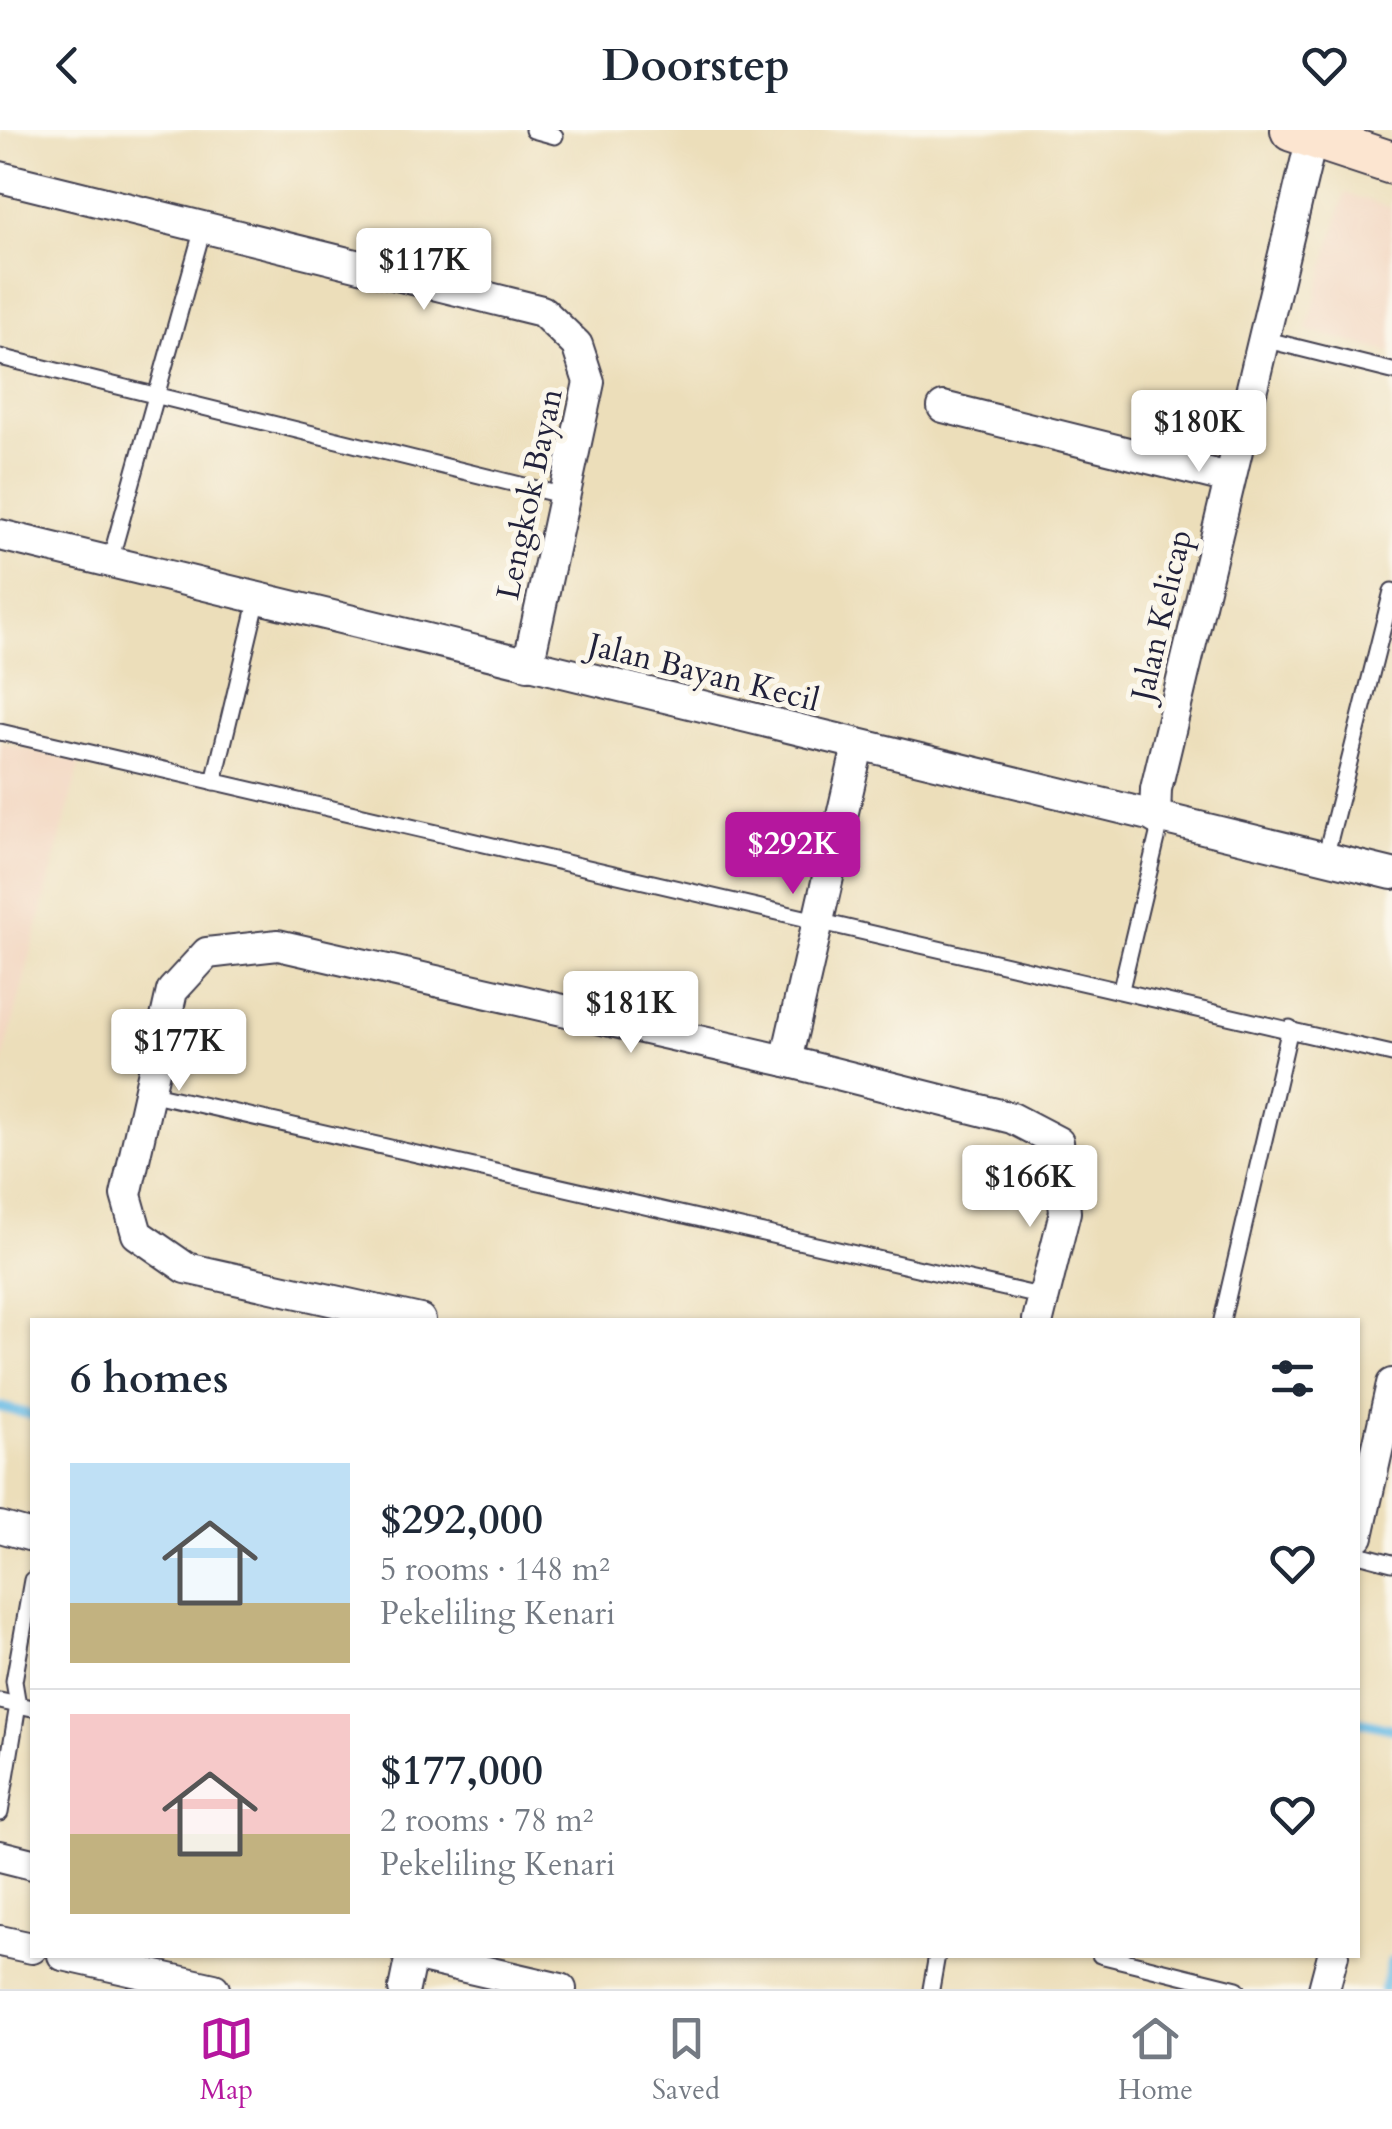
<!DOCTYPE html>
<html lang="en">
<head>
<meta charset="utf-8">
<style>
  :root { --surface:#fff; --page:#f6f6f7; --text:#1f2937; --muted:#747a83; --line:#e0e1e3; --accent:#b5179e }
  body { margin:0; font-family:Cardo,serif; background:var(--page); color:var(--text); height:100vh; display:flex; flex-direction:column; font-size:38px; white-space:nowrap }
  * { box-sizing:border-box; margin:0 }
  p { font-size:32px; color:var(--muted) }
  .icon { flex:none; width:55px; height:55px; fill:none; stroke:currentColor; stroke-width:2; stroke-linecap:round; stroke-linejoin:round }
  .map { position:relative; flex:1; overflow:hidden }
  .drawer { position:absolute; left:30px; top:1188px; width:1330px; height:640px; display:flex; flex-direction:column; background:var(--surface); border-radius:0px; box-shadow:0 2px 8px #0004 }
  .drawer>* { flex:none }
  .price { position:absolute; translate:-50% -85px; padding:0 22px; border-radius:10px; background:#fff; color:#222; font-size:32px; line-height:65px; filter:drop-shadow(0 2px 5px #0008) }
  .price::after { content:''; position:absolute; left:50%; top:60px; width:30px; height:22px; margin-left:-15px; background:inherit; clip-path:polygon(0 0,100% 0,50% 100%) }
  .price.selected { background:var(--accent); color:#fff }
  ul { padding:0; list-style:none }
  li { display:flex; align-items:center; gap:30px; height:250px; padding:0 40px }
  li+li { border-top:2px solid var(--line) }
  li span { display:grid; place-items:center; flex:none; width:280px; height:200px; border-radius:0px; color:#555 }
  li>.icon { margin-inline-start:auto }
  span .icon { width:120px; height:120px; fill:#fffc; stroke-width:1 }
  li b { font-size:42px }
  h2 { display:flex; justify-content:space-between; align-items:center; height:120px; padding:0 40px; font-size:42px }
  header { display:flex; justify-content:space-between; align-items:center; height:130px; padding:0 40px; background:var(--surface); font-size:45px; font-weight:700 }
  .tabs { display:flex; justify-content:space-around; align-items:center; height:140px; border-top:2px solid var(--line); background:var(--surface); font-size:28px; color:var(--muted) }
  .tabs a { display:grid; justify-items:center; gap:5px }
  .tabs .selected { color:var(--accent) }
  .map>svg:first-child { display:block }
  .built { fill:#f2d4be }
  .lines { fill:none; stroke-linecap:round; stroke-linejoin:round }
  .stream { stroke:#69bbe5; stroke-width:10 }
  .lane-casing { stroke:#403e4e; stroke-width:19 }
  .street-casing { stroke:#403e4e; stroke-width:34 }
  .secondary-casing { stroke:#403e4e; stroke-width:46 }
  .lane { stroke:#fff; stroke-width:15 }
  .street { stroke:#fff; stroke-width:30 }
  .secondary { stroke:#fce5d0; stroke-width:42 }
  .labels { text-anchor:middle; stroke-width:10; stroke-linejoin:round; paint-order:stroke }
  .street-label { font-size:32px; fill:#22223b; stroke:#fbf7ec }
</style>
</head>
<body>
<header><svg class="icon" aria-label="back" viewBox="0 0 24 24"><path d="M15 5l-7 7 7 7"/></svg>Doorstep<svg class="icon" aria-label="heart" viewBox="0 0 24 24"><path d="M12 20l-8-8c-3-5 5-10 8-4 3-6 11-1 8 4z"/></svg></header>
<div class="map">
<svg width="1392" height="1859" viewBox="0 0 1392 1859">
  <rect width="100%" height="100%" fill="#fbf7ec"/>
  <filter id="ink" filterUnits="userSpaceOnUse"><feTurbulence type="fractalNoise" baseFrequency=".01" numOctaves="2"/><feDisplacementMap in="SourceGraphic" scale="20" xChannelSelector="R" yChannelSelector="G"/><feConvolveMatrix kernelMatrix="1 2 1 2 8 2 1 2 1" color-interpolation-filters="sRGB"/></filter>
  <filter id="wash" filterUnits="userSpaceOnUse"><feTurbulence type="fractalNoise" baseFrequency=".0048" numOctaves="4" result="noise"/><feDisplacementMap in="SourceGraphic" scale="40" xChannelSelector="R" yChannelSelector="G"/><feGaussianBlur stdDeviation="2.25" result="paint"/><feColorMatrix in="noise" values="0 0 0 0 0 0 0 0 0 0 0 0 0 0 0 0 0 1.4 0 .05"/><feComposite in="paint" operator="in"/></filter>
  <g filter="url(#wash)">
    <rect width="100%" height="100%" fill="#ecdeba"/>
    <g class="built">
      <path d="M1345,63L1392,78V223L1307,200Z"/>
      <path d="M0,613L80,632L0,943Z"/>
    </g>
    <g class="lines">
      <g class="stream">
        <path d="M0,1277L32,1285"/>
        <path d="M1358,1591L1392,1599"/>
        <path d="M1384,1859L1392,1831"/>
      </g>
    </g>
  </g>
  <g filter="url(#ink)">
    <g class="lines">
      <g class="lane-casing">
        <g id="lane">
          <path d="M533,0L555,6"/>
          <path d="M1263,209L1392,241"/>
          <path d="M0,227L565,366"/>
          <path d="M110,431L203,98"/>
          <path d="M0,602L1392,924"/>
          <path d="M214,652L258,468"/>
          <path d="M1325,728L1392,461"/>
          <path d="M1121,859L1158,704L1155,688"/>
          <path d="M149,963L1044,1167"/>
          <path d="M1222,1190L1290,898"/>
          <path d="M1358,1424L1392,1433"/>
          <path d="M32,1450L14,1551L18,1575L32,1578"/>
          <path d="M0,1571L18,1575L0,1683"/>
          <path d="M1100,1825L1237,1859"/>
          <path d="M931,1859L937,1825"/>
        </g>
      </g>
      <g class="street-casing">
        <g id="street">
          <path d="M0,47L542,181L577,215L589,252L528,535"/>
          <path d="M943,277L1229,348"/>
          <path d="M0,405L1392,744"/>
          <path d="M1155,688L1156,659L1312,7"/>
          <path d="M786,931L858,616"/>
          <path d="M420,1190L186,1138L137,1104L126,1065L172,861L207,823L278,815L786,931L1012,988L1058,1012L1065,1082L1038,1190"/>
          <path d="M0,1397L32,1406"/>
          <path d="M1358,1406L1392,1254"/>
          <path d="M0,1726L32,1734"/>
          <path d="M0,1811L32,1818"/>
          <path d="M63,1825L214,1859"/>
          <path d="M413,1825L561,1859"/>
          <path d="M404,1859L411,1825"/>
          <path d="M1324,1859L1333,1825"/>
        </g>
      </g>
      <g class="secondary-casing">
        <path id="secondary" d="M1292,0L1392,33"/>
      </g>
      <use href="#lane" class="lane"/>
      <use href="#street" class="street"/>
      <use href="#secondary" class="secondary"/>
    </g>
  </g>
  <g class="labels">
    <g class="street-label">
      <text transform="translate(529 364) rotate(-78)" y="11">Lengkok Bayan</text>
      <text transform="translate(1161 485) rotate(-77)" y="11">Jalan Kelicap</text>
      <text transform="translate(704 542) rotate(14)" y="11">Jalan Bayan Kecil</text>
    </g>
  </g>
</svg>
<b class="price" style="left:424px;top:183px">$117K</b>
<b class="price" style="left:1199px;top:345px">$180K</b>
<b class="price selected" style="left:793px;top:767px">$292K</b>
<b class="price" style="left:631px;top:926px">$181K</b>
<b class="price" style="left:179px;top:964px">$177K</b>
<b class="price" style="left:1030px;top:1100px">$166K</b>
<section class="drawer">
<h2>6 homes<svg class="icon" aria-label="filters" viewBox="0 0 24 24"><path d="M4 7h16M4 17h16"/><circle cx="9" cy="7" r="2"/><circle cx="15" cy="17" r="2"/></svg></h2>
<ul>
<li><span style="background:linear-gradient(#bfe0f5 70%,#c2b280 0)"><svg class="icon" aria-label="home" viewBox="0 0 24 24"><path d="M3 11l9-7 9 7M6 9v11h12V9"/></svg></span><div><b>$292,000</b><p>5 rooms · 148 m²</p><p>Pekeliling Kenari</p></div><svg class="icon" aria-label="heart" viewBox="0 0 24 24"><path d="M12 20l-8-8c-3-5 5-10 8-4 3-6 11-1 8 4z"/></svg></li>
<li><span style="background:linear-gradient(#f6c9c9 60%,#c2b280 0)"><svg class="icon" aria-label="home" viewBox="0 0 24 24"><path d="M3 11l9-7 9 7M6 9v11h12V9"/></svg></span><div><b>$177,000</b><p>2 rooms · 78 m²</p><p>Pekeliling Kenari</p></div><svg class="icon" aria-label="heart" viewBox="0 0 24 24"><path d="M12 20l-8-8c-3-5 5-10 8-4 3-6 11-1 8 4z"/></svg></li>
</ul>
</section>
</div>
<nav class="tabs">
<a class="selected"><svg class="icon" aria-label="map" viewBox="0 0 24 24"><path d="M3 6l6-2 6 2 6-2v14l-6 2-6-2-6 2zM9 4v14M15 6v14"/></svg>Map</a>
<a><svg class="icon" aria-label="saved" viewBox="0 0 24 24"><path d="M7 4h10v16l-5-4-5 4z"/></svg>Saved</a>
<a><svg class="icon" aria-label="home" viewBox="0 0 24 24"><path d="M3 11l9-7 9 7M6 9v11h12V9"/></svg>Home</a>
</nav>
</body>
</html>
